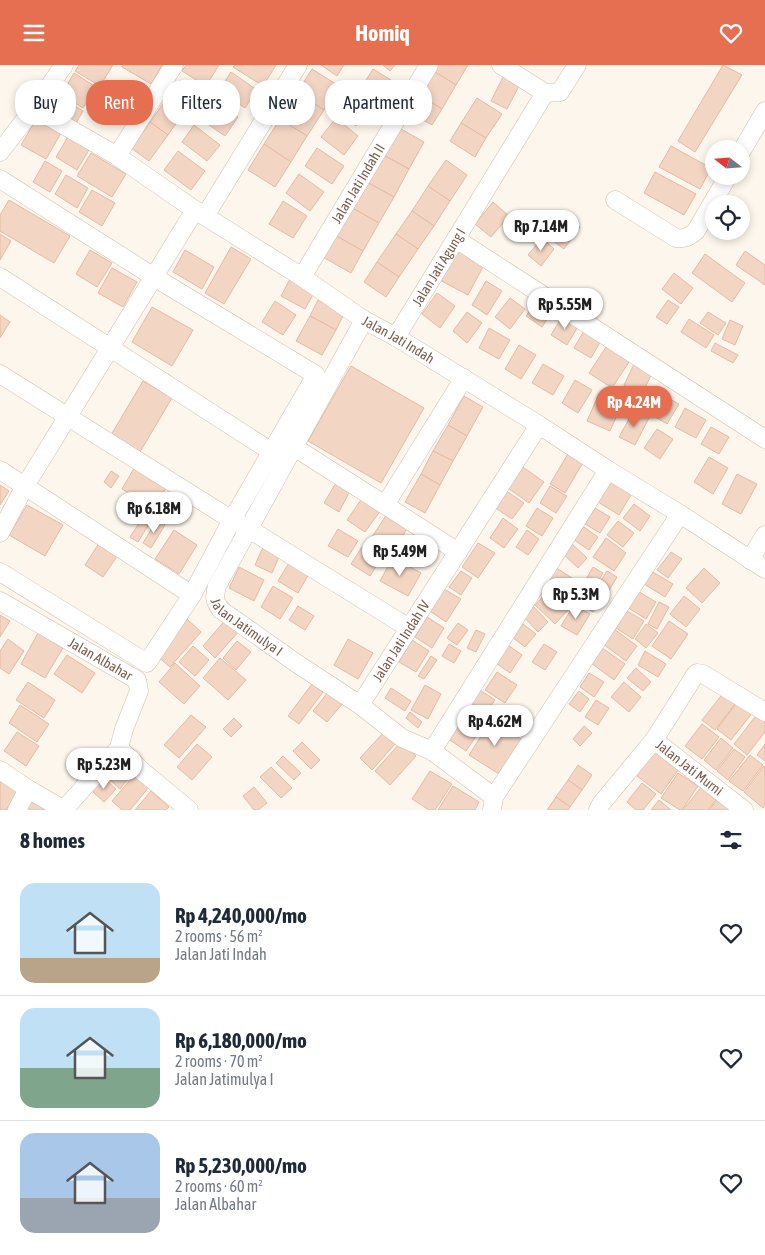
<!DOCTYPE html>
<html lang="en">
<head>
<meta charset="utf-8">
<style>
  :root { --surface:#fff; --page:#f2f2f3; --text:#1f2937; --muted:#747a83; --line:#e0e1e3; --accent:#e76f51 }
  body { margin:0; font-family:"Asap Condensed",sans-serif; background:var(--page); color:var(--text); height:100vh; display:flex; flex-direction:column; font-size:19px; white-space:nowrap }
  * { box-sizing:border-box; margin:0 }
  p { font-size:16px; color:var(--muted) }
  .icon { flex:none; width:28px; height:28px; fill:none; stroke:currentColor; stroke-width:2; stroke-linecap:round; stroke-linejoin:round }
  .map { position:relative; height:745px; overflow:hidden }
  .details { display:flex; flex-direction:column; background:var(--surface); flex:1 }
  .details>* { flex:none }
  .banner { position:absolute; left:15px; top:15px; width:500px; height:45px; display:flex; gap:10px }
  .needle { width:32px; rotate:287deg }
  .buttons { position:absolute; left:705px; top:75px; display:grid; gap:10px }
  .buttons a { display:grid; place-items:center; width:45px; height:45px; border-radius:50%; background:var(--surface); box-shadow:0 2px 8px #0003; font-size:25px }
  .price { position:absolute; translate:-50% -42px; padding:0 11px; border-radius:18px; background:#fff; color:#222; font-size:16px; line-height:32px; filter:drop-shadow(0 1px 2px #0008) }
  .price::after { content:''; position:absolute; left:50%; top:30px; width:15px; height:11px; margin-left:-8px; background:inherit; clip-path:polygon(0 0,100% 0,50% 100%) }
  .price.active { background:var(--accent); color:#fff }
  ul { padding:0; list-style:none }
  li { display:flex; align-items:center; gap:15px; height:125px; padding:0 20px }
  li+li { border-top:1px solid var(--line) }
  li span { display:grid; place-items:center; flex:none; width:140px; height:100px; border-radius:15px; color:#555 }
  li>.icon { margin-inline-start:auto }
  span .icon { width:60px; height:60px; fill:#fffc; stroke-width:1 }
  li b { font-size:21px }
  h2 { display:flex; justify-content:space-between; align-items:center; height:60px; padding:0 20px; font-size:21px }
  .chip { padding:0 18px; border-radius:20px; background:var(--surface); box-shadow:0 2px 8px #0003; font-size:18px; line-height:45px }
  .chip.active { background:var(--accent); color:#fff }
  header { display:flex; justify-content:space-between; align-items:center; height:65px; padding:0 20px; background:var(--accent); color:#fff; font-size:22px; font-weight:700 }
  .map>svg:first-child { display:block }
  .building { fill:#f3d5c3; stroke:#e6bba3 }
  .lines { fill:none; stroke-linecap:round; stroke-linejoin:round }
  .minor-casing { stroke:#d1beb0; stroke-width:19 }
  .minor { stroke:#fff; stroke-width:18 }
  .labels { text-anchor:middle; stroke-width:5; stroke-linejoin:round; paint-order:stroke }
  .street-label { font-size:14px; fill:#7a5c4d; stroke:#fffaf3 }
</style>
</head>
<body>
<header><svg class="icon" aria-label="menu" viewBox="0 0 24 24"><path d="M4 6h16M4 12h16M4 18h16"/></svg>Homiq<svg class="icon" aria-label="heart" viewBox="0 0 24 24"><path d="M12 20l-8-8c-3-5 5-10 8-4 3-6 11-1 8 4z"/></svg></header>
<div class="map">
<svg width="765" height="745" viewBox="0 0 765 745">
  <rect width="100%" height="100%" fill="#fdf6ec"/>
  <g class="building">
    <path d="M79,0H113L100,21L75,6Z"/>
    <path d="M123,0H162L151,19L122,2Z"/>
    <path d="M186,0H219L206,21L182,6Z"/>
    <path d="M235,0H276L263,21L233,2Z"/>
    <path d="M321,0H344L337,11Z"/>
    <path d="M383,0H395L390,6Z"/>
    <path d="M435,0H468L456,20L432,5Z"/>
    <path d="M723,0L742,10L695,87L678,76Z"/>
    <path d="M312,4L339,21L324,45L297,28Z"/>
    <path d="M373,4L391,15L381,31L363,20Z"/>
    <path d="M432,5L456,20L442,44L418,29Z"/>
    <path d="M231,7L257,25L245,43L219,25Z"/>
    <path d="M74,8L96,22L83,43L61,30Z"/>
    <path d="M503,12L519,21L507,44L491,36Z"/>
    <path d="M180,15L198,29L185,46L167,33Z"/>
    <path d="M297,28L324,45L307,71L280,54Z"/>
    <path d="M418,29L442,44L432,60L407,46Z"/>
    <path d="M351,30L369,44L356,61L338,47Z"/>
    <path d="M62,33L83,46L76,58L55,46Z"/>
    <path d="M167,33L185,46L168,70L150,57Z"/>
    <path d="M477,33L502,49L486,73L461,58Z"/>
    <path d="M212,34L238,52L225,71L199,53Z"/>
    <path d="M37,53L61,68L46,94L21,80Z"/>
    <path d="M336,53L358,71L344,90L321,72Z"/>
    <path d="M280,54L307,71L291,97L264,79Z"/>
    <path d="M150,57L168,70L149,96L131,83Z"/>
    <path d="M461,58L486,73L475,92L450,76Z"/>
    <path d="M194,60L220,80L207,96L182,77Z"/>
    <path d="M394,60L424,77L409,104L378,87Z"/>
    <path d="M69,70L90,83L77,105L56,92Z"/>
    <path d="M264,79L291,97L275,122L248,105Z"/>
    <path d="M671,81L711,103L700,124L659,102Z"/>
    <path d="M317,83L344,101L332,119L305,101Z"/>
    <path d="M178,86L205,106L191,125L164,105Z"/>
    <path d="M378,87L409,104L394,132L363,115Z"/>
    <path d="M91,88L126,109L112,132L77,111Z"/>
    <path d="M446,95L467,110L450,136L428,121Z"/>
    <path d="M45,96L62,106L50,127L33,117Z"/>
    <path d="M655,107L696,129L684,150L644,128Z"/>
    <path d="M299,109L324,127L310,146L286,128Z"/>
    <path d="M66,110L88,123L77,143L55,129Z"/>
    <path d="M363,115L394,132L379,158L349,141Z"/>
    <path d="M428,121L450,136L434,161L412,146Z"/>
    <path d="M92,125L115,138L102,161L79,147Z"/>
    <path d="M9,135L70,171L54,198L0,166V150Z"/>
    <path d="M283,136L307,151L293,173L269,159Z"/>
    <path d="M493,137L509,151L491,172L475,159Z"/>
    <path d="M349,141L379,158L363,186L333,169Z"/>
    <path d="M556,145L580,162L564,184L541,167Z"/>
    <path d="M412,146L434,161L418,184L396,169Z"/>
    <path d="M0,169L11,176L0,195Z"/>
    <path d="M333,169L363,186L351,208L321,191Z"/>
    <path d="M396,169L418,184L399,212L377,197Z"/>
    <path d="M542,173L554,184L541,201L528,190Z"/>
    <path d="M231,182L251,194L224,239L205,228Z"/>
    <path d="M452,183L484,200L468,230L436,213Z"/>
    <path d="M90,185L112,198L97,222L76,209Z"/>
    <path d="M185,185L214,202L202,224L173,207Z"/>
    <path d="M745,186L765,200V220L736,200Z"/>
    <path d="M705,189L745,218L732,237L692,208Z"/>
    <path d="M377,197L399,212L386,232L364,217Z"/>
    <path d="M112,203L137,217L123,242L98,228Z"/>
    <path d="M674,208L693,223L681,239L662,224Z"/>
    <path d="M290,214L314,228L305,244L281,231Z"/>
    <path d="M486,216L502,226L487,250L472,240Z"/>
    <path d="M437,228L455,241L440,263L422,249Z"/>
    <path d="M539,232L555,243L542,262L526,251Z"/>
    <path d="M510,233L525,244L510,264L495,252Z"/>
    <path d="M318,235L344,249L336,265L310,251Z"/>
    <path d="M668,235L679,242L667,259L656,252Z"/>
    <path d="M275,236L296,250L283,270L262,257Z"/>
    <path d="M152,242L193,265L172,301L132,277Z"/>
    <path d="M467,247L482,258L467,278L453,266Z"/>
    <path d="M708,247L726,258L718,270L700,258Z"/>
    <path d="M0,250L10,257L0,273Z"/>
    <path d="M563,250L579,260L567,280L551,270Z"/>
    <path d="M310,251L336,265L322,290L296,276Z"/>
    <path d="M689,254L714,270L706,283L681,267Z"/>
    <path d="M730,255L743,261L735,280L722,274Z"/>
    <path d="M489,263L510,275L499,294L479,283Z"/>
    <path d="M585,264L602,274L591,293L574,283Z"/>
    <path d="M610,276L633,291L612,323L589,308Z"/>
    <path d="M715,278L738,290L733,298L711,286Z"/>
    <path d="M519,280L536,290L521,314L505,304Z"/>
    <path d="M635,297L653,306L642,329L624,320Z"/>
    <path d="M543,299L564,311L553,330L532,318Z"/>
    <path d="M351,301L424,343L381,418L308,376Z"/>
    <path d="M575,315L592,325L578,348L562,338Z"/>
    <path d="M143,316L172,333L137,392L108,375Z"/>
    <path d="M661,329L679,339L667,359L650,349Z"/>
    <path d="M464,331L483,342L467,371L448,360Z"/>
    <path d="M598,331L621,341L610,366L587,356Z"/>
    <path d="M685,343L706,355L696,373L675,362Z"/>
    <path d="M634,345L649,353L635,380L619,372Z"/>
    <path d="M448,360L467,371L453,396L433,386Z"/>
    <path d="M711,362L729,372L719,389L701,379Z"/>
    <path d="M657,364L673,374L660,394L644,383Z"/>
    <path d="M433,386L453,396L440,420L421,409Z"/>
    <path d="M569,387L584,396L565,428L550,419Z"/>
    <path d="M709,392L728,403L713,429L694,417Z"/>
    <path d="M136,400L168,419L155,443L122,424Z"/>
    <path d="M520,400L544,417L529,438L505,421Z"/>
    <path d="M111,406L119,411L111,423L104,417Z"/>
    <path d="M421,409L440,420L425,448L405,437Z"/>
    <path d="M737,409L757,419L741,449L722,439Z"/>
    <path d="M613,412L634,425L619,450L598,437Z"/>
    <path d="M337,416L351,424L339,447L324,438Z"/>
    <path d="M0,420L9,426L0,440Z"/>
    <path d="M550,421L567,431L556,448L540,438Z"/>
    <path d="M502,423L524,438L512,454L491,440Z"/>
    <path d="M363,432L381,445L365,467L347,455Z"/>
    <path d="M634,439L650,451L640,466L623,453Z"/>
    <path d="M27,440L63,460L45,491L9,470Z"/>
    <path d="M537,443L553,453L542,471L526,461Z"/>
    <path d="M595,443L610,452L600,468L585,459Z"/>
    <path d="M147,446L154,451L138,477L130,472Z"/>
    <path d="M387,449L408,462L390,492L368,478Z"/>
    <path d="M503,453L518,464L504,483L490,473Z"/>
    <path d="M157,455L165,460L151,483L143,478Z"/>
    <path d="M618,456L634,468L623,482L607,470Z"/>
    <path d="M584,462L598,472L589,485L574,475Z"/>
    <path d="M338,464L358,476L348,492L328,481Z"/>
    <path d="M174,465L197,480L179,509L155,494Z"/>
    <path d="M527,465L539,474L528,490L516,482Z"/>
    <path d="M606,473L626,488L614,506L593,492Z"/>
    <path d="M101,475L120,487L103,512L85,500Z"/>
    <path d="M568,475L587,493L578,503L559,485Z"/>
    <path d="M478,478L495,488L478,513L462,502Z"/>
    <path d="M264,480L281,487L272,508L255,500Z"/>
    <path d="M362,482L381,494L370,511L351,499Z"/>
    <path d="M671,487L682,494L668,513L657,505Z"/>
    <path d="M393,492L421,508L408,531L380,516Z"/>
    <path d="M290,496L310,507L298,528L278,516Z"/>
    <path d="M552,500L578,517L569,531L543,514Z"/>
    <path d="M239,502L264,515L254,536L229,523Z"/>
    <path d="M593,502L603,508L595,522L585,516Z"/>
    <path d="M704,503L720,518L702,538L686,523Z"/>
    <path d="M461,506L472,513L461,530L449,522Z"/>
    <path d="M607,506L617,512L607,529L597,522Z"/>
    <path d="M651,506L673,519L665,532L644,519Z"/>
    <path d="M581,519L602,532L593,547L572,534Z"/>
    <path d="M273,521L293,533L280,554L261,542Z"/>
    <path d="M551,523L571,542L555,559L535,540Z"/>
    <path d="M444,524L461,534L446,557L430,546Z"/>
    <path d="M636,525L656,537L646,554L627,542Z"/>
    <path d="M684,531L700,544L686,562L670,549Z"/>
    <path d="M659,537L669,542L657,564L648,559Z"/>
    <path d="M532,540L548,557L538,567L522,550Z"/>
    <path d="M574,540L590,549L577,570L561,561Z"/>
    <path d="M298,541L314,551L305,565L289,555Z"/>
    <path d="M627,546L644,556L633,574L616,563Z"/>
    <path d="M0,550L10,556L0,572Z"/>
    <path d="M228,552L241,564L215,593L203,581Z"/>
    <path d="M427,552L444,563L432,583L415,572Z"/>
    <path d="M187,554L201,567L170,602L155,589Z"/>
    <path d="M669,556L688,569L671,594L652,581Z"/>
    <path d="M458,558L468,565L457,580L447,573Z"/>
    <path d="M523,559L536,569L525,582L512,572Z"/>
    <path d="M646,559L658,568L646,583L635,574Z"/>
    <path d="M610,561L637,581L626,596L599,576Z"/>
    <path d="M476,565L485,569L476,587L467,583Z"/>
    <path d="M38,568L63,583L45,613L21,599Z"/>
    <path d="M8,574L24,586L9,609L0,603V586Z"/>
    <path d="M348,574L373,588L358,614L334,600Z"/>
    <path d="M412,575L429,586L416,607L399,597Z"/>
    <path d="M237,576L251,587L236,605L223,593Z"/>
    <path d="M505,578L522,590L510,608L493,596Z"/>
    <path d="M449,579L461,586L454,598L442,591Z"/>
    <path d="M544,579L557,587L545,605L532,597Z"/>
    <path d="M598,580L625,599L614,615L587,595Z"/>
    <path d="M193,581L209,595L195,611L179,597Z"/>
    <path d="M645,586L666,599L658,612L638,600Z"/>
    <path d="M67,590L95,608L82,628L54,609Z"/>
    <path d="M431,591L437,595L424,614L418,611Z"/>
    <path d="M220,593L246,615L228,635L203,613Z"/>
    <path d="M175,598L200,621L184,639L159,617Z"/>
    <path d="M636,603L651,617L643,626L627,613Z"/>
    <path d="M497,607L517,620L505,638L485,625Z"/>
    <path d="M589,608L604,617L594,632L580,622Z"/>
    <path d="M28,617L55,635L44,653L16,635Z"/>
    <path d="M624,617L641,632L629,647L611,632Z"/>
    <path d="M312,619L323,627L299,659L288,651Z"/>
    <path d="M425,620L441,629L428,654L411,645Z"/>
    <path d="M474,621L495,635L486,648L465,634Z"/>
    <path d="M391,623L411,636L405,646L385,633Z"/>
    <path d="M329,626L343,638L327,657L313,646Z"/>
    <path d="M579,626L589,634L580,647L569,639Z"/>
    <path d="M725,626L738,635L715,665L702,655Z"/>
    <path d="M596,635L609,643L598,660L585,652Z"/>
    <path d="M738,636L753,647L731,675L717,664Z"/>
    <path d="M20,640L49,659L37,677L9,658Z"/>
    <path d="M466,645L485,658L466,686L447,673Z"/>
    <path d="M410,647L422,657L418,663L406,653Z"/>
    <path d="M758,648L765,654V667L747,690L734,679Z"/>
    <path d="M191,650L206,662L179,693L164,680Z"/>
    <path d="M234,653L242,661L231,672L223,664Z"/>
    <path d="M491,656L521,674L499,709L469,690Z"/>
    <path d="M702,659L719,672L702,694L685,681Z"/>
    <path d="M584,661L592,668L580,681L573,674Z"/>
    <path d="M17,667L39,681L26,701L4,686Z"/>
    <path d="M384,667L396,678L372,705L360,693Z"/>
    <path d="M721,673L733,683L716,705L704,695Z"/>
    <path d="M302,677L320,695L311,704L293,686Z"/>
    <path d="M401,677L416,691L390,720L375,706Z"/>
    <path d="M197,679L212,692L192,715L177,702Z"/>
    <path d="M765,679V696L757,690Z"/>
    <path d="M652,683L679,704L661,729L633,708Z"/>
    <path d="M734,684L745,692L728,715L717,706Z"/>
    <path d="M750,690L763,700L743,726L729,716Z"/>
    <path d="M115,691L133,708L120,724L101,707Z"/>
    <path d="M283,691L301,708L294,715L276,698Z"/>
    <path d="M578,700L592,710L582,725L568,715Z"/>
    <path d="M764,701L765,702V740L763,743L744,727Z"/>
    <path d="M271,702L292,723L281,733L260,712Z"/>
    <path d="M430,706L452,719L435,745H429L412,734Z"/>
    <path d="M136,708L150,721L130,745H122L112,736Z"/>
    <path d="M678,708L698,721L682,745H680L661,733Z"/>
    <path d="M0,710L20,724L6,745H0Z"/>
    <path d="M104,713L116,724L104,737L92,726Z"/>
    <path d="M568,715L582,725L570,742L556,732Z"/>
    <path d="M642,718L656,729L643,745H636L627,737Z"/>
    <path d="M703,720L718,732L708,745H683Z"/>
    <path d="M453,721L479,737L475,745H438Z"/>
    <path d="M254,722L267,738L258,745H254L243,731Z"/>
    <path d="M151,726L169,742L166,745H135Z"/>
    <path d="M30,727L56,745H31L22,740Z"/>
    <path d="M556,732L570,742L568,745H547Z"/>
    <path d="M718,734L732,745H709Z"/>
    <path d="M659,735L671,745H651Z"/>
  </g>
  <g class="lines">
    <g class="minor-casing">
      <g id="minor">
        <path d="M501,0L545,28"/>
        <path d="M545,28L560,27L577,0"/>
        <path id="s1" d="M34,43L117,91L195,145L302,212L364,255L396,272L539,360L608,405L680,449L765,504"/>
        <path d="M0,87L34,43L64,0"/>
        <path d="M741,87L765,46"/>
        <path d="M117,91L174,0"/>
        <path d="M0,114L154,212L316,310L232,455L192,530L147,598L0,507"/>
        <path d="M615,135L676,173C685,174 689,172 696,166L728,111"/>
        <path d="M205,151L298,0"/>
        <path d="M456,174L765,374"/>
        <path d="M0,212L272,387"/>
        <path id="s2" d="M302,212L429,0"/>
        <path id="s3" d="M364,255L217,521C214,533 214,535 221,545L296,598L360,640L402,673L432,686L494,732"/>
        <path id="s4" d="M396,272L545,28"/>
        <path d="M0,309L232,455L249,464L409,563"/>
        <path d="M294,382L385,440L458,487"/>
        <path d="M0,405L192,530"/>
        <path d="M385,440L464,313"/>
        <path d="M0,468L25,421L195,145"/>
        <path d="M750,495L765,470"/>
        <path id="s5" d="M0,536L137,615L139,626L124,664L119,683L142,706L189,745"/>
        <path id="s6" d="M360,640L539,360"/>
        <path id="s7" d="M654,675L744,745"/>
        <path d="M432,686L608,405"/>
        <path d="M0,705L28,724L59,742H65L68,740L119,683"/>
        <path d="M17,745L28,724"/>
        <path d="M492,745L494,732L680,449"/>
        <path d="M598,745L601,739L654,675L695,610L697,608L703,609L765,647"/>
      </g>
    </g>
    <use href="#minor" class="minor"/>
  </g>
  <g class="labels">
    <g class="street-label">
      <text dy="5" stroke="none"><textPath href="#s2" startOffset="109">Jalan Jati Indah II</textPath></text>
      <text dy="5" stroke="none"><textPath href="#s4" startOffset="82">Jalan Jati Agung I</textPath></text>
      <text dy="5" stroke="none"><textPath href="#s1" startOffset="432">Jalan Jati Indah</textPath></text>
      <text dy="5" stroke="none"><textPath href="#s3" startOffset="360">Jalan Jatimulya I</textPath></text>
      <text dy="5" stroke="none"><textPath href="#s6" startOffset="76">Jalan Jati Indah IV</textPath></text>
      <text dy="5" stroke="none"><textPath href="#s5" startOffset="116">Jalan Albahar</textPath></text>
      <text dy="5" stroke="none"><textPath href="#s7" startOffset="45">Jalan Jati Murni</textPath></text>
    </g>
  </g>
</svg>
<div class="buttons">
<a><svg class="needle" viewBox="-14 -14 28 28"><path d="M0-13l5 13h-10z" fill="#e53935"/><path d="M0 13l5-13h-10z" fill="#747a83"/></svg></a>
<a><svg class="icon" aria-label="locate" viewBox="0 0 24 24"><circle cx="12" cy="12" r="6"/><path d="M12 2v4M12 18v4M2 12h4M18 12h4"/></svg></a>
</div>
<b class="price" style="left:541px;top:187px">Rp 7.14M</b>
<b class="price" style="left:565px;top:265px">Rp 5.55M</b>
<b class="price active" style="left:634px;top:363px">Rp 4.24M</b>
<b class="price" style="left:154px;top:469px">Rp 6.18M</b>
<b class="price" style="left:400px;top:512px">Rp 5.49M</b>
<b class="price" style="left:576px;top:555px">Rp 5.3M</b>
<b class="price" style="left:495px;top:682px">Rp 4.62M</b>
<b class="price" style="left:104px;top:725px">Rp 5.23M</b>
<div class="banner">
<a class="chip">Buy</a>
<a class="chip active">Rent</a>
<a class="chip">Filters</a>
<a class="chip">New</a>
<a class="chip">Apartment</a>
</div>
</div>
<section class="details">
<h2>8 homes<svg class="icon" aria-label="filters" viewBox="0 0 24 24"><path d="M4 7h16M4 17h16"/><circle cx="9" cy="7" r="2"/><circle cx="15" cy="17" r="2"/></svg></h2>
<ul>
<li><span style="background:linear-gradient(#bfe0f5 75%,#b9a48a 0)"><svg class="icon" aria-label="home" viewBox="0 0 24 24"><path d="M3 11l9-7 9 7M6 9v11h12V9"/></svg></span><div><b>Rp 4,240,000/mo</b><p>2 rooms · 56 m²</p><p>Jalan Jati Indah</p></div><svg class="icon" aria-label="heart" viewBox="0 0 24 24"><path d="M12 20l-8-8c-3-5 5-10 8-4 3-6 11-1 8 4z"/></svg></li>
<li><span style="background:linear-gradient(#bfe0f5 60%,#7fa58c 0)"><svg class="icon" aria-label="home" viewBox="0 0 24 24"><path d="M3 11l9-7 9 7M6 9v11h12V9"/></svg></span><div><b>Rp 6,180,000/mo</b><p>2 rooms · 70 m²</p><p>Jalan Jatimulya I</p></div><svg class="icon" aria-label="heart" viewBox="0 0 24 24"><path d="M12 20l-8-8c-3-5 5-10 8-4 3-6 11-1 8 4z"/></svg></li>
<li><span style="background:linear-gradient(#a9c7e8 65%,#9aa5b1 0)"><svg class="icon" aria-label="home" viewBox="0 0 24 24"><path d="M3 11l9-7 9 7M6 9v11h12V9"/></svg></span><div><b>Rp 5,230,000/mo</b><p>2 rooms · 60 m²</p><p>Jalan Albahar</p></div><svg class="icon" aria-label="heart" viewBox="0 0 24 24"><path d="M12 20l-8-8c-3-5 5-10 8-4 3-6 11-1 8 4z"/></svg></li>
</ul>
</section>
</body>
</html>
